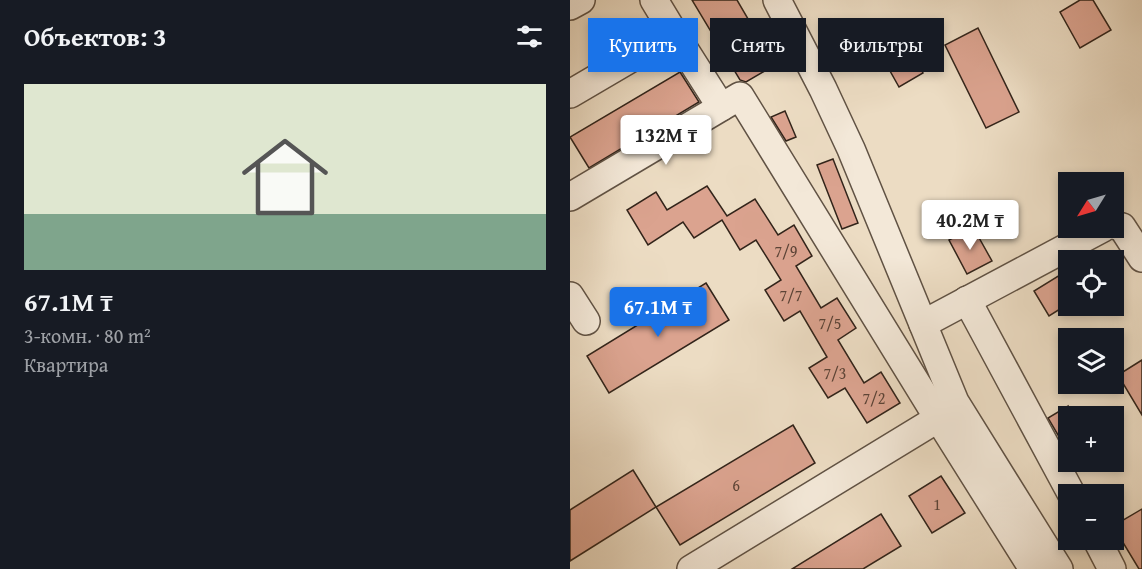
<!DOCTYPE html>
<html lang="ru">
<head>
<meta charset="utf-8">
<style>
  :root { --surface:#171b24; --page:#20242c; --text:#f1f3f6; --muted:#9ea1a6; --accent:#1a73e8 }
  body { margin:0; font-family:"Gentium Book Plus",serif; background:var(--page); color:var(--text); height:100vh; display:flex; flex-direction:column; font-size:22px; white-space:nowrap }
  * { box-sizing:border-box; margin:0 }
  p { font-size:20px; color:var(--muted) }
  .icon { flex:none; width:33px; height:33px; fill:none; stroke:currentColor; stroke-width:2; stroke-linecap:round; stroke-linejoin:round }
  .map { position:relative; flex:1; overflow:hidden }
  .sheet { display:flex; flex-direction:column; background:var(--surface); width:570px }
  .sheet>* { flex:none }
  .guide { position:absolute; left:18px; top:18px; width:464px; height:54px; display:flex; gap:12px }
  .needle { width:39px; rotate:233deg }
  .fabs { position:absolute; left:488px; top:172px; display:grid; gap:12px }
  .fabs a { display:grid; place-items:center; width:66px; height:66px; border-radius:0px; background:var(--surface); box-shadow:0 3px 9px #0003; font-size:30px }
  .price { position:absolute; translate:-50% -51px; padding:0 14px; border-radius:6px; background:#fff; color:#222; font-size:20px; line-height:39px; filter:drop-shadow(0 2px 3px #0008) }
  .price::after { content:''; position:absolute; left:50%; top:36px; width:18px; height:14px; margin-left:-9px; background:inherit; clip-path:polygon(0 0,100% 0,50% 100%) }
  .price.active { background:var(--accent); color:#fff }
  ul { padding:0; list-style:none }
  li { display:grid; align-content:center; gap:12px; height:318px; padding:0 24px }
  li span { display:grid; place-items:center; height:186px; border-radius:0px; color:#555 }
  li>.icon { margin-inline-start:auto }
  span .icon { width:108px; height:108px; fill:#fffc; stroke-width:1 }
  li b { font-size:26px }
  h2 { display:flex; justify-content:space-between; align-items:center; height:72px; padding:0 24px; font-size:26px }
  .tag { padding:0 21px; border-radius:0px; background:var(--surface); box-shadow:0 3px 9px #0003; font-size:21px; line-height:54px }
  .tag.active { background:var(--accent); color:#fff }
  main { display:flex; flex:1; min-height:0 }
  .map>svg:first-child { display:block }
  .building { fill:#dba38f; stroke:#32241a; stroke-width:1.5 }
  .lines { fill:none; stroke-linecap:round; stroke-linejoin:round }
  .minor-casing { stroke:#605244; stroke-width:30 }
  .minor { stroke:#f3e8d8; stroke-width:27 }
  .labels { text-anchor:middle; stroke-width:6; stroke-linejoin:round; paint-order:stroke }
  .number-label { font-size:16px; fill:#5c4437 }
</style>
</head>
<body>
<main>
<section class="sheet">
<h2>Объектов: 3<svg class="icon" aria-label="filters" viewBox="0 0 24 24"><path d="M4 7h16M4 17h16"/><circle cx="9" cy="7" r="2"/><circle cx="15" cy="17" r="2"/></svg></h2>
<ul>
<li><span style="background:linear-gradient(#dfe7d0 70%,#7fa58c 0)"><svg class="icon" aria-label="home" viewBox="0 0 24 24"><path d="M3 11l9-7 9 7M6 9v11h12V9"/></svg></span><div><b>67.1M ₸</b><p>3-комн. · 80 m²</p><p>Квартира</p></div></li>
</ul>
</section>
<div class="map">
<svg width="572" height="569" viewBox="0 0 572 569">
  <rect width="100%" height="100%" fill="#ecdcc3"/>
  <filter id="stains"><feTurbulence type="fractalNoise" baseFrequency=".00333" numOctaves="4"/><feColorMatrix values="0 0 0 0 .2 0 0 0 0 .09 0 0 0 0 .02 0 0 0 .5 -.17"/></filter>
  <radialGradient id="worn" r=".72"><stop offset=".6" stop-color="#630" stop-opacity="0"/><stop offset="1" stop-color="#630" stop-opacity=".3"/></radialGradient>
  <g class="building">
    <path d="M122,0H167L205,65L176,82L170,80Z"/>
    <path d="M510,0H523L541,30L510,48L490,12Z"/>
    <path d="M408,28L449,112L416,128L375,45Z"/>
    <path d="M335,39L353,73L329,87L310,53Z"/>
    <path d="M110,72L129,102L19,168L0,137Z"/>
    <path d="M215,111L226,137L216,141L201,117Z"/>
    <path d="M263,159L288,223L272,229L247,165Z"/>
    <path d="M137,186L157,216L185,199L208,235L224,225L242,256L226,266L251,308L267,298L286,328L268,340L294,383L311,372L330,403L297,423L275,388L258,398L239,368L257,357L230,311L214,321L195,290L211,280L186,240L170,250L152,220L124,238L113,222L78,245L57,210L86,192L97,210Z"/>
    <path d="M403,227L422,261L397,274L379,240Z"/>
    <path d="M498,270V304L479,316L464,291Z"/>
    <path d="M136,283L159,320L39,393L17,356Z"/>
    <path d="M572,360V415L548,375Z"/>
    <path d="M498,406V452L478,418Z"/>
    <path d="M223,425L245,463L110,545L86,507Z"/>
    <path d="M63,470L86,507L0,561V510Z"/>
    <path d="M371,476L395,513L362,533L339,496Z"/>
    <path d="M572,509V569H569L543,526Z"/>
    <path d="M311,514L331,546L293,569H222Z"/>
  </g>
  <g class="lines">
    <g class="minor-casing">
      <g id="minor">
        <path d="M84,0L104,33"/>
        <path d="M207,0L253,89L281,149L385,402L489,569"/>
        <path d="M0,6L11,0"/>
        <path d="M0,94L104,33L151,107"/>
        <path d="M0,197L170,96L368,418L463,569"/>
        <path d="M543,225L552,227L572,258"/>
        <path d="M0,296L16,321"/>
        <path d="M397,300L502,495"/>
        <path d="M353,324L533,228"/>
        <path d="M527,540L542,569"/>
        <path d="M121,569L382,410"/>
      </g>
    </g>
    <use href="#minor" class="minor"/>
  </g>
  <g class="labels">
    <g class="number-label">
      <text x="216" y="257">7/9</text>
      <text x="221" y="301">7/7</text>
      <text x="260" y="329">7/5</text>
      <text x="265" y="379">7/3</text>
      <text x="304" y="404">7/2</text>
      <text x="166" y="491">6</text>
      <text x="367" y="510">1</text>
    </g>
  </g>
  <rect width="100%" height="100%" filter="url(#stains)"/>
  <rect width="100%" height="100%" fill="url(#worn)"/>
</svg>
<div class="fabs">
<a><svg class="needle" viewBox="-14 -14 28 28"><path d="M0-13l5 13h-10z" fill="#e53935"/><path d="M0 13l5-13h-10z" fill="#9ea1a6"/></svg></a>
<a><svg class="icon" aria-label="locate" viewBox="0 0 24 24"><circle cx="12" cy="12" r="6"/><path d="M12 2v4M12 18v4M2 12h4M18 12h4"/></svg></a>
<a><svg class="icon" aria-label="layers" viewBox="0 0 24 24"><path d="M12 4l9 5-9 5-9-5zM3 14l9 5 9-5"/></svg></a>
<a>+</a>
<a>−</a>
</div>
<b class="price" style="left:96px;top:166px">132M ₸</b>
<b class="price" style="left:400px;top:251px">40.2M ₸</b>
<b class="price active" style="left:88px;top:338px">67.1M ₸</b>
<div class="guide">
<a class="tag active">Купить</a>
<a class="tag">Снять</a>
<a class="tag">Фильтры</a>
</div>
</div>
</main>
</body>
</html>
